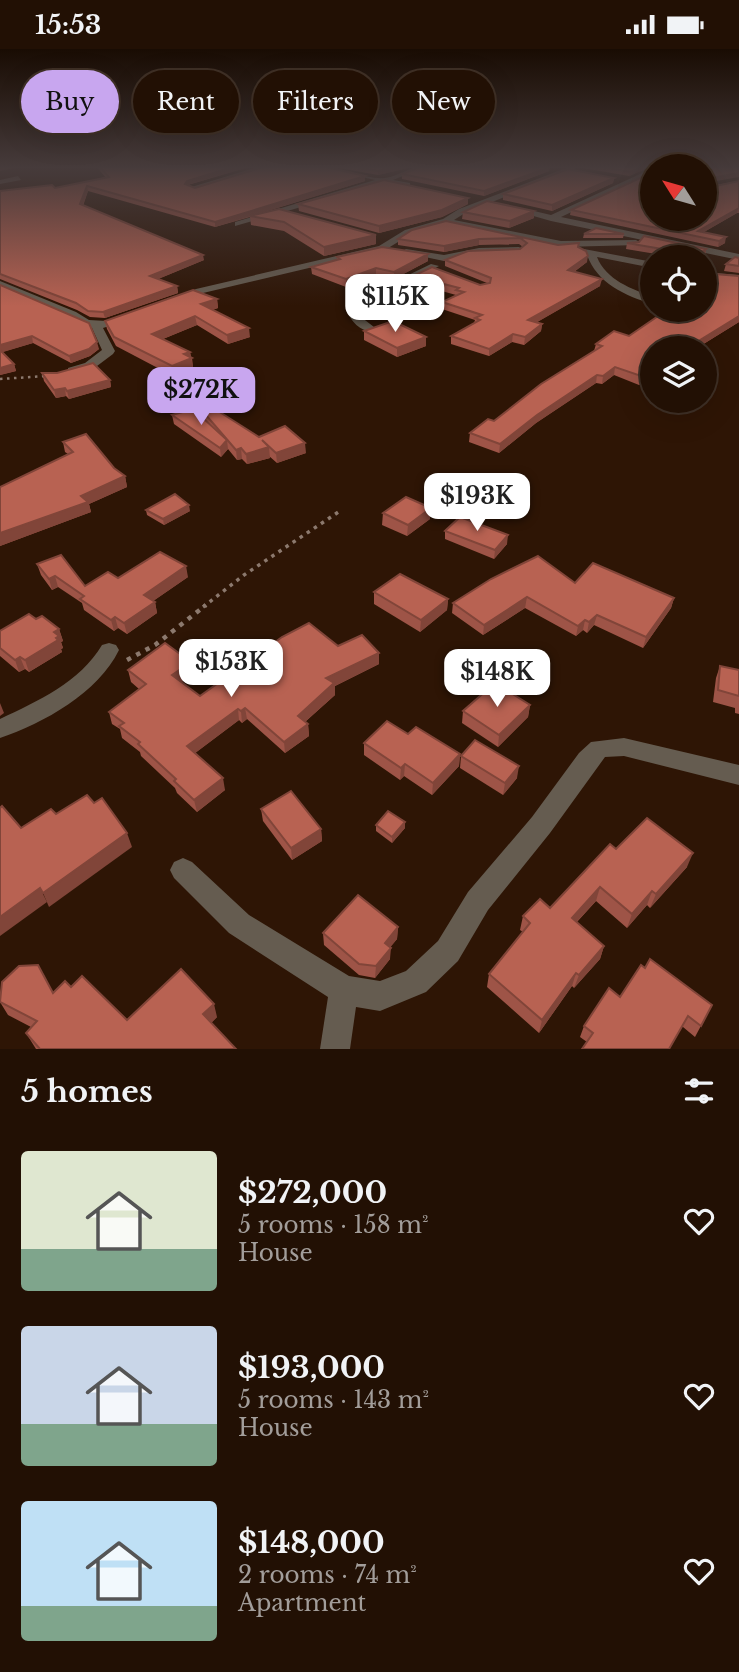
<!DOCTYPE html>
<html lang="en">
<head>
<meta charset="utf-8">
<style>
  :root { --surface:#221004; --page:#2e1e13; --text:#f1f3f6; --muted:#a29d9a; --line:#3f3026; --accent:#c8a6ef }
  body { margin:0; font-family:"Libre Baskerville",serif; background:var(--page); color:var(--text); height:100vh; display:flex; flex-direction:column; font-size:26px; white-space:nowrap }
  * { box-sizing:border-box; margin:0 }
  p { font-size:23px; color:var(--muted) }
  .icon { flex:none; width:38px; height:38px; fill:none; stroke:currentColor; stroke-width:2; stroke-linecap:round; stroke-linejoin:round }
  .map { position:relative; height:1000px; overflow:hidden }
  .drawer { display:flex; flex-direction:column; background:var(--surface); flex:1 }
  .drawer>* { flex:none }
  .banner { position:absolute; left:21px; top:21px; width:698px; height:63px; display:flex; gap:14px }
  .needle { width:46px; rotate:307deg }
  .tools { position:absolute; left:640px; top:105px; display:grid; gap:14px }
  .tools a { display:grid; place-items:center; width:77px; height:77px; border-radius:50%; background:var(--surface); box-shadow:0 7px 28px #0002,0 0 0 2px var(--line); font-size:35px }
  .price { position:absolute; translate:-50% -60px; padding:0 16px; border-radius:14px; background:#fff; color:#222; font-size:23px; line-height:46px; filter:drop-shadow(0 2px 4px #0008) }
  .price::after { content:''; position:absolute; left:50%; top:42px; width:21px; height:16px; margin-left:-10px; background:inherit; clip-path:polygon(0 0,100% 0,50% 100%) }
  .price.selected { background:var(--accent); color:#111 }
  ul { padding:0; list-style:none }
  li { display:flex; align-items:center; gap:21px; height:175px; padding:0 21px }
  li span { display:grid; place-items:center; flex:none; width:196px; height:140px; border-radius:7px; color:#555 }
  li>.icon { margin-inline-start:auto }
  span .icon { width:84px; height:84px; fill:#fffc; stroke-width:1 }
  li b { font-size:30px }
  h2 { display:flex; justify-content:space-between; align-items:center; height:84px; padding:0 21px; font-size:30px }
  .chip { padding:0 24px; border-radius:32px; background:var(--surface); box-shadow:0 7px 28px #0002,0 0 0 2px var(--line); font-size:24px; line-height:63px }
  .chip.selected { background:var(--accent); color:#111 }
  .status { display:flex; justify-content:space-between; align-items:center; height:49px; padding:0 35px; background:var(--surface); direction:ltr }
  .status svg { height:19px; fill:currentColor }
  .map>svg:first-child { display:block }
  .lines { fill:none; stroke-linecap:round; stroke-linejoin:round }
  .path-far2 { stroke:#8c796e; stroke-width:2.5; stroke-dasharray:2.5 4.5; stroke-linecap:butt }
  .path-far1 { stroke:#8c796e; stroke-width:3.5; stroke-dasharray:3.5 5; stroke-linecap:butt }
  .path { stroke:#8c796e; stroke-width:4.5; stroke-dasharray:4.5 6; stroke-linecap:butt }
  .street { fill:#655c50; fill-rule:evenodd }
  .wall { fill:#9e5447 }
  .shaded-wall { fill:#814539 }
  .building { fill:#b86252; stroke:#814539; stroke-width:2 }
</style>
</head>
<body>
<div class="status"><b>15:53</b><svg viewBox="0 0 49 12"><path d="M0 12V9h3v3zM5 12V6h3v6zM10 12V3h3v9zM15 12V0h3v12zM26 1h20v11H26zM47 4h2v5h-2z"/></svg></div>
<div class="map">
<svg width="739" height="1000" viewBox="0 0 739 1000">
  <rect width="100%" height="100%" fill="#2e1505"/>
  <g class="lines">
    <path class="path-far2" d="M0,330L47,327"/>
    <path class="path-far1" d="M203,558L244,526L340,462"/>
    <path class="path" d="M127,611L155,596L206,556"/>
    <g class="street">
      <path d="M261,117H273L195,141L188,139Z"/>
      <path d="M314,117C336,117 367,131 385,129C399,127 411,117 427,117L393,131L410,134V138L385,134L235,177V173L375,131Z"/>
      <path d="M571,117H581L465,164L454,171L561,192L636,191L641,194L639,196L561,198L446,175L411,185L385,201L203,244L174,254L169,251L196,240L379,197L405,181L443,170L459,160Z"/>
      <path d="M653,119V124L561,168L739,205V211L551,172L509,160L513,157L551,166Z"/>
      <path d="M18,127L21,131L0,135V131Z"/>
      <path d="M519,198L524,201L522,203L479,205L444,212L401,203L406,200L444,206L479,199Z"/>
      <path d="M584,200L653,213V219L597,208C606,231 632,240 653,248V255C625,247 597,234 587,206L579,203Z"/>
      <path d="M431,215L439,217L369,253L359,263L361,268L374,278V282C362,284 351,273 347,262L361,249Z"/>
      <path d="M705,223L739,226V232L705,229Z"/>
      <path d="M0,232L76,263L89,271L107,272L129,266L135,269L103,279L115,302L113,305L93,320L68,325V319L85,314L102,301L92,279L0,239Z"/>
      <path d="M109,594L116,596L119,601C98,644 44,674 0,689V670C38,652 80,633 102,596Z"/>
      <path d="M624,689L739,716V736L624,707L605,708L550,784L488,861L458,912L426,943L380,962L356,958L350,1000H320L328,948L229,884L174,829L170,821L174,813L183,809L192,813L249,866L349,927L380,932L406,922L438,892L468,843L532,768L579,704L591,693Z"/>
    </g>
  </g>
  <g class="wall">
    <path d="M96,117H252L188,136L195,139L365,127V132L258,165L376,186V195L324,207L284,182L251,176L250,168L215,178L88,142L83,157L204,211L158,230L177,237L178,244L105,269L90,268L77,261L0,230V142L55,139L106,129Z"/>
    <path d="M328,117H416L378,126Z"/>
    <path d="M582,117H652L629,127L583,119Z"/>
    <path d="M549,122L484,147L402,130V125Z"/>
    <path d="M614,129L613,134L552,162L503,151V145Z"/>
    <path d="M739,132V164H737L704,183L725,194L718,198L570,166L571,161Z"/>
    <path d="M468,149V155L442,168L379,184L299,162L298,155Z"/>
    <path d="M463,163L534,169L509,179L462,170Z"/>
    <path d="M446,172L558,196L579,198L587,213L574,223L600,237L537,273L542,275L541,282L524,296L512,293L489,307L451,295V287L474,274L475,271L442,260V253L456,246L413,234V227L480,236L487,234L445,217V211L520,200L523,198L519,195L479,196L444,203L398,196V190Z"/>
    <path d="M584,185H624L623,189H583Z"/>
    <path d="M627,194L706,200L705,206L701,208H674L626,200Z"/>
    <path d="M337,208L428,212L394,230L376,226L346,238L312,225L311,218L337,211Z"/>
    <path d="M739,209V224L724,222L726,215Z"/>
    <path d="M739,227V273L697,299H653V327L639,336L614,326L602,335L596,334L536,374L499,404L469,393L470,384L494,372L594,302L596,295L629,287L671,261Z"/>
    <path d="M0,236L99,300L90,307L71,314L33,294L2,303L14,315L16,322L0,326Z"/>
    <path d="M217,250L218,259L212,261L250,288L228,295L197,276L163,290L190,303L191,308L192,309L193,318L173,327L116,297L107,280L105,272Z"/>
    <path d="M364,282L426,288V297L397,308L364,291Z"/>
    <path d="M42,324L110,331L111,338L69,350L66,347L56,349L44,332Z"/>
    <path d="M193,351L259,388L306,404L277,414L269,407L270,409L247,415L242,410L237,411L228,400L221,408L174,375L172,366L194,361Z"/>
    <path d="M63,393L114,419L125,427L127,438L89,455L91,463L0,497V438L68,405L65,403Z"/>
    <path d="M146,461L190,462L164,476L147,466Z"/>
    <path d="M383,464L430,470L407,487L382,476Z"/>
    <path d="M445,482L507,495L494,510L445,490Z"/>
    <path d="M37,515L85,537L118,529L188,528L153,552L155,553L157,564L127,585L118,579L114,582L84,561L82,554L58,538L52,541L41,526Z"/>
    <path d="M575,534L674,549L671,559L643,599L594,576L587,584L583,581L576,587L525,559L483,586L452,564L453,554Z"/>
    <path d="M374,543L448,550L447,561L420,583L374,555Z"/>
    <path d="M36,570L59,580L63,592L61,593L63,599L61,600L62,603L29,623L25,620L19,623L0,607V582Z"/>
    <path d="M338,597L379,615L335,637V646L305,673L308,675L309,687L285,704L247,670L242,674L239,671L195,704L225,741L197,763L177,744L175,739L141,707L140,703L122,689L120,680L112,675L109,663L139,640L131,633L128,621L193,625L181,633L200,647Z"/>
    <path d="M720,617L739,621V665L735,664V659L713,653L716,629Z"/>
    <path d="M530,656L528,668L498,698L462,674L463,662Z"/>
    <path d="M408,685L460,705L459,717L432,746L404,727L400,731L364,706V694Z"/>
    <path d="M461,707L517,729L503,746L460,719Z"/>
    <path d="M261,760L321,780L322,792L292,811L263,772Z"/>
    <path d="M376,776L405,779L392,794L376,782Z"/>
    <path d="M616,800L687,818L650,859L647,856L627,879L596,852L577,873L604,897L600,910L574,939L572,937L539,984L487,938L489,925L523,883L520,881L523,867L550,859Z"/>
    <path d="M398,878L397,890L390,898V910L375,929L359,926L324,896L323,884Z"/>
    <path d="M71,938L127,971L217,968L211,974L236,1000H36L26,984L31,978L8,966L0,953L53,944Z"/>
    <path d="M620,948L712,956L695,988L683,978L587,993L580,988L584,977Z"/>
  </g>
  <g class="shaded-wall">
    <path d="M0,117H23L0,122Z"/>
    <path d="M236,117H252L187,136L185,135L187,132Z"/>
    <path d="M397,117H416L378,126V122Z"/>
    <path d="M643,117H652L629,127L630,123Z"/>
    <path d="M550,118L549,122L484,147V142Z"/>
    <path d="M739,124V128L705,134L706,130Z"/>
    <path d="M365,127V132L215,178V173Z"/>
    <path d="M614,129L613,134L552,162V156Z"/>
    <path d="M87,137L88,142L81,161L80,155Z"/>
    <path d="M468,149V155L442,168L379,184V177Z"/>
    <path d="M738,159L737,164L697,187L698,182Z"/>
    <path d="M534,162V169L509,179L510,172Z"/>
    <path d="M376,186V195L324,207V198Z"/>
    <path d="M726,188L725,194L718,198L719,192Z"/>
    <path d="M479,190V196L444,203V197Z"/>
    <path d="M706,200L705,206L701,208H696L697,206Z"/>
    <path d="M428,205V212L394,230V223Z"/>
    <path d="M203,206L204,211L151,233L150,227Z"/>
    <path d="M588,207L587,213L567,228L568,221Z"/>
    <path d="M376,219V226L346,238V230Z"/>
    <path d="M602,230L600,237L527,279L528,271Z"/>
    <path d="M177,237L178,244L105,269L103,263Z"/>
    <path d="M217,250L218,259L202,264L201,255Z"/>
    <path d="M195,267L197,276L153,294L152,285Z"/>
    <path d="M739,267V273L697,299H687Z"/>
    <path d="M542,275L541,282L524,296L525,288Z"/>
    <path d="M249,279L250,288L228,295L227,286Z"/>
    <path d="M513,285L512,293L489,307V300Z"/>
    <path d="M32,287L33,294L0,304V296Z"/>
    <path d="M426,288V297L397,308V299Z"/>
    <path d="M97,293L99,300L90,307L71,314L69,307Z"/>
    <path d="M190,303L193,318L173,327L172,317L184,305Z"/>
    <path d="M14,315L16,322L0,326V319Z"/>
    <path d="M615,318L614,326L602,335L603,327Z"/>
    <path d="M653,320V327L639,336L641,327Z"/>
    <path d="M597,326L596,334L536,374L499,404L500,395L537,366Z"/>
    <path d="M110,331L111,338L69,350L67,342Z"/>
    <path d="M65,339L66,347L56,349L54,341Z"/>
    <path d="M227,391L228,400L221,408L220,399Z"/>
    <path d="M305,394L306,404L277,414L276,404Z"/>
    <path d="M269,398L270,409L247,415L246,405Z"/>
    <path d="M241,399L242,410L237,411L236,401Z"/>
    <path d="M125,427L127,438L89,455L91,463L0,497V484Z"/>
    <path d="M189,456L190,462L164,476L163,470Z"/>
    <path d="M431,459L430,470L407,487L408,476Z"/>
    <path d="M508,486L507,495L494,510L495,501Z"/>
    <path d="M186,517L188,528L146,557L144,546Z"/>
    <path d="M55,527L58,538L52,541L49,530Z"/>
    <path d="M527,548L525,559L483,586L484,576Z"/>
    <path d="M674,549L671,559L643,599L646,588Z"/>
    <path d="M448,550L447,561L420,583L421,571Z"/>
    <path d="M155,553L157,564L127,585L124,574Z"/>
    <path d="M597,566L594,576L587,584L589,573Z"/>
    <path d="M115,568L118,579L114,582L111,571Z"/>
    <path d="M585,571L583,581L576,587L578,577Z"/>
    <path d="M59,580L63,592L61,593L63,599L61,600L62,603L29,623L25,611L54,583Z"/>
    <path d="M379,604V615L335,637V646L299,678L298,667L326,629Z"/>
    <path d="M20,608L25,620L19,623L15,611Z"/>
    <path d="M191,613L193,625L175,638L172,626Z"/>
    <path d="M0,654L4,664L0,667Z"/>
    <path d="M530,656L528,668L498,698L499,686Z"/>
    <path d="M245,659L247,670L242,674L241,662Z"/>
    <path d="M238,660L239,671L190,708L187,697Z"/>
    <path d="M308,675L309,687L285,704L284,693Z"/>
    <path d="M460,705L459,717L432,746L433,734Z"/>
    <path d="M405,715L404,727L400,731L401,719Z"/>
    <path d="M519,717L517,729L503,746L505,734Z"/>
    <path d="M223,729L225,741L197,763L194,751Z"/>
    <path d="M405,773V779L392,794V788Z"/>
    <path d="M321,780L322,792L292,811L291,799Z"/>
    <path d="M127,784L132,798L49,858L43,844Z"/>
    <path d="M693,804L687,818L650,859L656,845Z"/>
    <path d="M600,838L596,852L568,882L572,869Z"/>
    <path d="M40,839L47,853L0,887V868Z"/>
    <path d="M652,842L647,856L627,879L632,865Z"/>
    <path d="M398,878L397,890L385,905V894Z"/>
    <path d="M604,897L600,910L574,939L579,926Z"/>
    <path d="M391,899L390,910L375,929L376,917Z"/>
    <path d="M576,924L572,937L539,984L542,971Z"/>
    <path d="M214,955L217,968L207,978L203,965Z"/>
  </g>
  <g class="building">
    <path d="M99,117H236L187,132L185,135L195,139L266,117H322L365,127L215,173L87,137L80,155L203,206L150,227L177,237L103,263L88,262L76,254L0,225V142L52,136L55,139L109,128Z"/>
    <path d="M352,117H397L378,122Z"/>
    <path d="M423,117H547L550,118L484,142L402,125Z"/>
    <path d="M599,117H643L630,123Z"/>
    <path d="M655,117H739V124L706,130L705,131V117Z"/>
    <path d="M568,120L614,129L552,156L503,145Z"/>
    <path d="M653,123V170H705V138L707,139L739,132V159L698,182L726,188L719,192L571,161Z"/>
    <path d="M384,131L468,149L442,161L379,177L298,155Z"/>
    <path d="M487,152L534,162L510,172L463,163Z"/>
    <path d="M279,160L376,186L324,198L284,173L250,167Z"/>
    <path d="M446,172L558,196L579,194L578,198L586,202L588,207L568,221L602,230L528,271L542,275L525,288L513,285L489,300L451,287L480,271L475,269L482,266L442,253L464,243L456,241L459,239L413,227L432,218L480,236L490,234L491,229L445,211L468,202L520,200L527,194L520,189L479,190L444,197L398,190L412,181Z"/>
    <path d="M596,179L624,185H584Z"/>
    <path d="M644,187L706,200L697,206L627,194L639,193Z"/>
    <path d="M382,198L428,205L394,223L376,219L346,230L311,218L340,210L337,208Z"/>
    <path d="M735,208L739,209V217L726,215Z"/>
    <path d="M714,225L739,227V267L687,299H653V320L641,327L615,318L603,327L597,326L537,366L500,395L470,384L488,370L494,372L541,335L602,297L596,295L614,282L629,287L667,261H705V232Z"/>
    <path d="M0,236L89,274L97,293L89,300L69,307L32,287L0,296Z"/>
    <path d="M193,241L217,250L201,255L249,279L227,286L195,267L152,285L190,303L184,305L192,309L172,317L114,288L105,272Z"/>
    <path d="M393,272L426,288L397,299L364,282Z"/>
    <path d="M0,301L14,315L0,319Z"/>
    <path d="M93,314L110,331L67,342L65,339L54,341L42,324H57Z"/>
    <path d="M196,348L259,388L285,377L305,394L276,404L262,391L269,398L246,405L241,399L236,401L193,351Z"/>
    <path d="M193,360L227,391L220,399L172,366Z"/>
    <path d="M86,385L114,419L125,427L81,447L88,453L0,484V438L73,403L63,393Z"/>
    <path d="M175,445L189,456L163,470L146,461Z"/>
    <path d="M406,448L431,459L408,476L383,464Z"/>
    <path d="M460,468L508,486L495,501L445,482Z"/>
    <path d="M160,503L186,517L144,546L155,553L124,574L115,568L111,571L80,550L84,547L55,527L49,530L37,515L61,506L85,537L108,523L118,529Z"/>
    <path d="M538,507L575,534L593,514L674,549L646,588L597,566L589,573L585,571L578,577L527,548L484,576L453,554L491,530Z"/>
    <path d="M400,525L448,550L421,571L374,543Z"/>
    <path d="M29,565L36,570L42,567L59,580L54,583L59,587L56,589L58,591L25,611L20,608L15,611L0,599V582Z"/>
    <path d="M309,574L338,597L362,586L379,604L326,629L334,634L298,667L308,675L284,693L245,659L241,662L238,660L187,697L223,729L194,751L174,732L176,730L138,695L140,693L119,677L124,674L109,663L146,635L128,621L165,594L191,613L172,626L200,647L282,588Z"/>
    <path d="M720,617L739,621V647L718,641Z"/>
    <path d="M495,634L530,656L499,686L463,662Z"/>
    <path d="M387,672L408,685L416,678L460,705L433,734L405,715L401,719L364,694Z"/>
    <path d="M475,691L519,717L505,734L461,707Z"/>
    <path d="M291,742L321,780L291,799L261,760Z"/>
    <path d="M87,746L94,754L102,749L127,784L43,844L40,839L0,868V759L2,757L21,779L51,760L56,765Z"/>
    <path d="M388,762L405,773L392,788L376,776Z"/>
    <path d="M647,769L693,804L656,845L652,842L632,865L600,838L572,869L604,897L579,926L576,924L542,971L489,925L530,874L523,867L540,850L550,859L610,795L616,800Z"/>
    <path d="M358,846L398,878L385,894L391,899L376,917L359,915L323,884Z"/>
    <path d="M650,910L712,956L701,977L688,967L669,1000H582L593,984L584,977L609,939L620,948L641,916L645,919Z"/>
    <path d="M38,916L53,944L65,932L71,938L82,927L127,971L181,920L214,955L203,965L236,1000H40L26,984L37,972L0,953L2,933L19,917Z"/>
  </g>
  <linearGradient id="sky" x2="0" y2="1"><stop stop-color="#190c03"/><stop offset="0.46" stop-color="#463b3b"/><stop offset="1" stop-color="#463b3b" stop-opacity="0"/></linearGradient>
  <rect width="739" height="257" fill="url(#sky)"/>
</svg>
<div class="tools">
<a><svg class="needle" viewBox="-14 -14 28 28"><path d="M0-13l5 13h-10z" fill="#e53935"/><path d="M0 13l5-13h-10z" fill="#a29d9a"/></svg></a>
<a><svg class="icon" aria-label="locate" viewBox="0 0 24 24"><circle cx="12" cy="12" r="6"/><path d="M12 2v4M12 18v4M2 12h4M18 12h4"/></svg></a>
<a><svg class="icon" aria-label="layers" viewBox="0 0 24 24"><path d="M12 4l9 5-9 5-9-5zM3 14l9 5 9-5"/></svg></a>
</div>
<b class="price" style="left:395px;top:285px">$115K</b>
<b class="price selected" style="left:201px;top:378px">$272K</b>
<b class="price" style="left:477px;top:484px">$193K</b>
<b class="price" style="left:231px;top:650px">$153K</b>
<b class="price" style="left:497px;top:660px">$148K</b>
<div class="banner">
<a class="chip selected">Buy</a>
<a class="chip">Rent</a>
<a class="chip">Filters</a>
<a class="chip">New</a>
</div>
</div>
<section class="drawer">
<h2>5 homes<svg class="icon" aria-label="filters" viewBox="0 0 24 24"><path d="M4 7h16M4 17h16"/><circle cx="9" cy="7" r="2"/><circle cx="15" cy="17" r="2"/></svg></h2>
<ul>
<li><span style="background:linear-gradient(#dfe7d0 70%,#7fa58c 0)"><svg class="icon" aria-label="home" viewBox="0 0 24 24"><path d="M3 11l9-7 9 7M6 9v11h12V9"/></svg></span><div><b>$272,000</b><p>5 rooms · 158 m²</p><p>House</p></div><svg class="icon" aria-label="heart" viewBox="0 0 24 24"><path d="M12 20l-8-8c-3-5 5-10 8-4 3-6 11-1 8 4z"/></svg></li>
<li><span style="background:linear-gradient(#c9d6e8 70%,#7fa58c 0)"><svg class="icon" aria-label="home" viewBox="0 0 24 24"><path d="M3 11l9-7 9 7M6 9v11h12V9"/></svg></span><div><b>$193,000</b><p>5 rooms · 143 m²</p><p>House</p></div><svg class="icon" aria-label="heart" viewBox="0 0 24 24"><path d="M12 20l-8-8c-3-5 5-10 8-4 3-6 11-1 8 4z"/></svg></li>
<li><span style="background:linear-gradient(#bfe0f5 75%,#7fa58c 0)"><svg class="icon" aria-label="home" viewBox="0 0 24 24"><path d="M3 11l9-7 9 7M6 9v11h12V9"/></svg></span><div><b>$148,000</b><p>2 rooms · 74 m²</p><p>Apartment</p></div><svg class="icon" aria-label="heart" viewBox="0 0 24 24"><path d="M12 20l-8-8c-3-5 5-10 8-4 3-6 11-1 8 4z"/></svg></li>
</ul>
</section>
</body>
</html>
